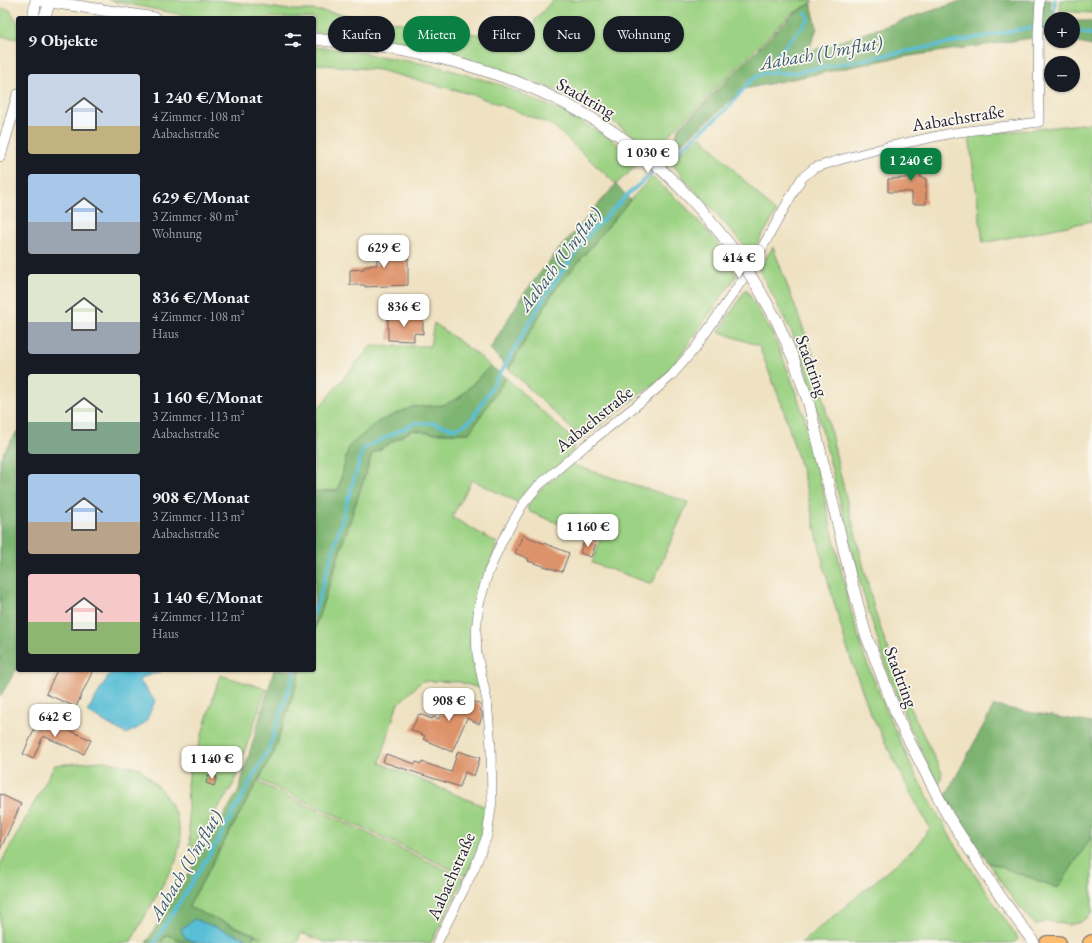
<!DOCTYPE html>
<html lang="de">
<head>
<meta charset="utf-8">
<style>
  :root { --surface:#171b24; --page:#242831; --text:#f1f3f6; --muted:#9ea1a6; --accent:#0b8043 }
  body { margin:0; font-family:"EB Garamond",serif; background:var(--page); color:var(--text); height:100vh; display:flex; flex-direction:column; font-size:15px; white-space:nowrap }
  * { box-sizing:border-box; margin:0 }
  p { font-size:13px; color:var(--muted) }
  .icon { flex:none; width:22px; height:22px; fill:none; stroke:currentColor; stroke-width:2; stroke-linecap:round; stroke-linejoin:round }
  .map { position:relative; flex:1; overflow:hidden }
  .sheet { position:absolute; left:16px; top:16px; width:300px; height:656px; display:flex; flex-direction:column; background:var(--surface); border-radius:4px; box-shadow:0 1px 3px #0004 }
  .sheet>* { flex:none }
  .hud { position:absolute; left:328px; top:16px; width:380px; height:36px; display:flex; gap:8px }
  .tools { position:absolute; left:1044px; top:12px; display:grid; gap:8px }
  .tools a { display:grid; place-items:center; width:36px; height:36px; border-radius:50%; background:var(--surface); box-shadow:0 1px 3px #0004; font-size:20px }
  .price { position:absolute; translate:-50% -34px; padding:0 9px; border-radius:8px; background:#fff; color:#222; font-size:13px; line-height:26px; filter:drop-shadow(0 1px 2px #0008) }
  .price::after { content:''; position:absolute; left:50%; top:24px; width:12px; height:9px; margin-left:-6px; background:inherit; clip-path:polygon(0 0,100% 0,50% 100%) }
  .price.selected { background:var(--accent); color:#fff }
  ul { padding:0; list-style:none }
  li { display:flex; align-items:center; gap:12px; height:100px; padding:0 12px }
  li span { display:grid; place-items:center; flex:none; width:112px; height:80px; border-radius:4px; color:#555 }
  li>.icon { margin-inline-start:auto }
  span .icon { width:48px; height:48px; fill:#fffc; stroke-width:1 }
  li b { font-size:17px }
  h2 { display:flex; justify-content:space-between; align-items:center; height:48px; padding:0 12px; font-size:17px }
  .chip { padding:0 14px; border-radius:18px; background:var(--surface); box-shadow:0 1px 3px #0004; font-size:14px; line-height:36px }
  .chip.selected { background:var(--accent); color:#fff }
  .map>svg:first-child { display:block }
  .green { fill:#9cd283; stroke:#5f7a5f }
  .forest { fill:#7db471; stroke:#506b56 }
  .water { fill:#58bed6; stroke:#3d7088 }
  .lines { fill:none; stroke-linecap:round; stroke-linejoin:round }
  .stream { stroke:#58bed6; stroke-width:3.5 }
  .building { fill:#dd936b }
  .minor-casing { stroke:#6a656a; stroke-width:10 }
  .tertiary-casing { stroke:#6a656a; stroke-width:12 }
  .primary-casing { stroke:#6a656a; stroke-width:16 }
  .minor { stroke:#fff; stroke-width:9 }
  .tertiary { stroke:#fff; stroke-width:11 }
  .primary { stroke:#fcbd6f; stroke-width:14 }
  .tertiary-bridge-casing { stroke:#6a656a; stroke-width:12; stroke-linecap:butt }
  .tertiary-bridge { stroke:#fff; stroke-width:11 }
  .labels { text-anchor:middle; stroke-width:3.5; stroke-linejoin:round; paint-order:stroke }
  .street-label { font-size:18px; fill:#22223b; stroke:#fbf7ec }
  .water-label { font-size:19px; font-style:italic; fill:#355971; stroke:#fbf7ec }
</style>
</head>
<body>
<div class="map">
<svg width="1092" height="943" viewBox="0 0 1092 943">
  <rect width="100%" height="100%" fill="#fbf7ec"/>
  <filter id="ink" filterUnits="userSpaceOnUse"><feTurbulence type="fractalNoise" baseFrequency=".025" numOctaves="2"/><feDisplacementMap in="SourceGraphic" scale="8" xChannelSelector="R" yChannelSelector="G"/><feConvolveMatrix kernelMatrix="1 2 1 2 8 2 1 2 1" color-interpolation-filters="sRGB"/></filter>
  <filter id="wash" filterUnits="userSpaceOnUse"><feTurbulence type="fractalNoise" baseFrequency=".012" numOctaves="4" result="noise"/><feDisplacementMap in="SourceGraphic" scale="16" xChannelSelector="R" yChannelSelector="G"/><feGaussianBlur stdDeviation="0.9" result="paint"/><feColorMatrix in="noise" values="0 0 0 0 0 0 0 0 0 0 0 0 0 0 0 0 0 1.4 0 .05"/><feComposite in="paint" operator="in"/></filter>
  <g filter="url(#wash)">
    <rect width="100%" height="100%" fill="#efe2c2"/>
    <g class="green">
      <path d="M108,0H219L290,10H314L524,41L533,30L535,20L553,0H812L813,2L790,15L654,150L615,123L555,90L467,60L371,37L314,32V18H198Z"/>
      <path d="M1061,0H1092V13L1060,11Z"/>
      <path d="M0,8L10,10L18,23V39L0,36Z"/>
      <path d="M314,47L351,51L436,66L498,84L561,111L610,138L640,163L616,184L552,125L474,95L379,70L314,64Z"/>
      <path d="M1092,123V221L983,243L969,136Z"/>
      <path d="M701,136L776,213L751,254L715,212L685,180L670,161Z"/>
      <path d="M652,177L686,207L717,242L736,276L668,373L582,439L509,369L552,294L630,200Z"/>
      <path d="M773,247L815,360L839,469L875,612L903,693L942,773L939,786L910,727L890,679L861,586L809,378L792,333L759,269Z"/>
      <path d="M746,289L772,333L789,373L808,428L849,604L864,656L891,721L916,776L951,838L1018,939L1014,943H801L914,849L930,828L912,796L870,712L847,648L824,567L804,478L782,405L759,346L719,332Z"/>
      <path d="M434,323L478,355L490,366L459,398L443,405L412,407L349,446L338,490L314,492V413L371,346H430Z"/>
      <path d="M506,378L575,441L572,453L519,503L472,480L452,517L497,543L473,619L482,689L459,682L422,681L397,705L380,763L488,808L480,844L466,876L259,780L274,752L301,670H314V630L372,454L412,430L432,433H469Z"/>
      <path d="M570,464L688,502L652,584L592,563L600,540L530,512L527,507L536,494Z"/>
      <path d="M220,675L266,689L233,785L190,853L187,783Z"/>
      <path d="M104,761L140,768L163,792L176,814L181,839L176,861L130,943H0V865L55,765Z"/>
      <path d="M257,782L464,878L431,943H327L301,933L297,943H251L255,935L261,939L262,937L188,908Z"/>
      <path d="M1092,836V913L1081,922L1068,925L1047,921L1035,925L1012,898L988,862L1058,888Z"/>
      <path d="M167,935L187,943H161Z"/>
    </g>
    <g class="forest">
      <path d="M964,0H1051L1050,8L1061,19H1051V37L1046,36L889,59L744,89L680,145L675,141L678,129L790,17L811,3L817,28L808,52Z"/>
      <path d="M1073,21H1092V46L1069,41H1073Z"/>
      <path d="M616,184L630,200L552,294L509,369L490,349L522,296L555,254Z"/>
      <path d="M490,366L506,378L469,433H432L412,430L372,454L314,630L315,538L314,537V492L338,490L349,446L379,421L412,407L443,405L459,398Z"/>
      <path d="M18,430V666L0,697V458Z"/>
      <path d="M274,670H301L274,752L188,907L255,935L250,943H243L245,938H185L196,943H188L167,935L160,943H146L238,792Z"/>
      <path d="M994,706L1092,723V836L1058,888L988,862L945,797Z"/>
    </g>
    <g class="water">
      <path d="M112,670H159V673L148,675L139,680L155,701C145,723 148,724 126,734L87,712Z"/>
      <path d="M194,919L245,938L243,943H196L185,938L181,929Z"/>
    </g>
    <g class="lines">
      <g class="stream">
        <path d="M1054,11L1055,0"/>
        <path d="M1054,18V19"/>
        <path d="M1073,31L1092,34"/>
        <path d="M776,73L773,60L809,19L806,13"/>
        <path d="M314,614L363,449L415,423H433L455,429L464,425L472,419L498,377L545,296L589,234L628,194L727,109L752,79L763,73H793L1028,28L1051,27"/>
        <path d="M154,943L216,844L269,748L295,670"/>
      </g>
    </g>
    <g id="blocks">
      <g class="building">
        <path d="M906,156H920L921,178H926V204H912V192H888V179L906,178Z"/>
        <path d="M408,246V285L365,287V285H350V270L364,269V267L371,266V265H377V247Z"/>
        <path d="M388,316L423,318V334L414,333V341L388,340Z"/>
        <path d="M523,535L569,553L562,572L528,561L529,559L515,553Z"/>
        <path d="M585,538L596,543L591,557L580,553Z"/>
        <path d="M57,670H93L76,707L46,694Z"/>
        <path d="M450,693L455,695L456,693L481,705L480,711L482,712V717L479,724L467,718L452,752L423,739L425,736L411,730L419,714L432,719L433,717L439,719Z"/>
        <path d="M40,717L91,740L84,754L43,736L33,759L23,754Z"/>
        <path d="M458,751L480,758L474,776L465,772L460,787L383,762L386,754L415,764L416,762L422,764V762L451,772Z"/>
        <path d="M209,774L217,777L214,786L206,783Z"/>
        <path d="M0,794L21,804L0,850Z"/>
      </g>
    </g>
  </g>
  <g filter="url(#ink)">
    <use href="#blocks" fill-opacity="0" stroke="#6a656a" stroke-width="1"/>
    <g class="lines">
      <g class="minor-casing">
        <path id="minor" d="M437,943L474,869L487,836L492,801L491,747L487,701L477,654L476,630L479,605L488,573L502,541L523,504L539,485L585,446L652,393L672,375L696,347L752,266L795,189L802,178L814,168L839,160L887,147L952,133L1039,122L1038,34L1040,0"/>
      </g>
      <g class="tertiary-casing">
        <g id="tertiary">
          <path d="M38,0L155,18"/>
          <path d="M33,18L36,0"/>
          <path d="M44,18L51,0"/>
          <path d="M314,39C346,43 378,46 410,52C490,66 573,99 637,149C676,179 707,216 737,254"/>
          <path d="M0,156L18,95"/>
          <path d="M760,291L777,321L794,360L809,404L850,575L865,632L900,723L948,816L1000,896L1034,943"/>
        </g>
      </g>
      <g class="primary-casing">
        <g id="primary">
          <path d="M1047,943H1059"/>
          <path d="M1090,943L1092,942"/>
        </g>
      </g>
      <use href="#minor" class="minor"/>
      <use href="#tertiary" class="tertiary"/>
      <use href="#primary" class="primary"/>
      <g class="tertiary-bridge-casing">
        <path id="tertiary-bridge" d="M737,254L760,291"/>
      </g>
      <use href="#tertiary-bridge" class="tertiary-bridge"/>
    </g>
  </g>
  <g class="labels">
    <g class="street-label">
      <text transform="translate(586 98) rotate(29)" y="6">Stadtring</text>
      <text transform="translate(958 118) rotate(-9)" y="6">Aabachstraße</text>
      <text transform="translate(812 366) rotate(70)" y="6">Stadtring</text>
      <text transform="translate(594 419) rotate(-39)" y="6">Aabachstraße</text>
      <text transform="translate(901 677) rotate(69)" y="6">Stadtring</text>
      <text transform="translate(451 876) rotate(-66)" y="6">Aabachstraße</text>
    </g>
    <g class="water-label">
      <text transform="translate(821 52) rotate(-10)" y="7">Aabach (Umflut)</text>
      <text transform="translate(559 259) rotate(-53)" y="7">Aabach (Umflut)</text>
      <text transform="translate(185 865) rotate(-59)" y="7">Aabach (Umflut)</text>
    </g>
  </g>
</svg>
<div class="tools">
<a>+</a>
<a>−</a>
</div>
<b class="price" style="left:648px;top:174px">1 030 €</b>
<b class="price selected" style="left:911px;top:182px">1 240 €</b>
<b class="price" style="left:384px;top:269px">629 €</b>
<b class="price" style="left:739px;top:279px">414 €</b>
<b class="price" style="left:404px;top:328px">836 €</b>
<b class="price" style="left:588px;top:548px">1 160 €</b>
<b class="price" style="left:449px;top:722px">908 €</b>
<b class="price" style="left:55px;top:738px">642 €</b>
<b class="price" style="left:212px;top:780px">1 140 €</b>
<div class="hud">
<a class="chip">Kaufen</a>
<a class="chip selected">Mieten</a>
<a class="chip">Filter</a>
<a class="chip">Neu</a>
<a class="chip">Wohnung</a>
</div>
<section class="sheet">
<h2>9 Objekte<svg class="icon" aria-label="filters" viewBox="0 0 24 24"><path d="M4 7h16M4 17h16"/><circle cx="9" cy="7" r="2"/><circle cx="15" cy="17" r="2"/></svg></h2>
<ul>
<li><span style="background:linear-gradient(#c9d6e8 65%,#c2b280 0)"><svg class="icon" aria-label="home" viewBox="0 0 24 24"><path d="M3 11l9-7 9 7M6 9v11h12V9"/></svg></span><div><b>1 240 €/Monat</b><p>4 Zimmer · 108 m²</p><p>Aabachstraße</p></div></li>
<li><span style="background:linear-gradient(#a9c7e8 60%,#9aa5b1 0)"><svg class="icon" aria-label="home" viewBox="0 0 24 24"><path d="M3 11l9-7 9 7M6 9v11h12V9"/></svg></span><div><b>629 €/Monat</b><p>3 Zimmer · 80 m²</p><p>Wohnung</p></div></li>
<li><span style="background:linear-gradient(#dfe7d0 60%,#9aa5b1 0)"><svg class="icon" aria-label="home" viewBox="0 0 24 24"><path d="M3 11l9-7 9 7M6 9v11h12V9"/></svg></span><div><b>836 €/Monat</b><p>4 Zimmer · 108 m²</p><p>Haus</p></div></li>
<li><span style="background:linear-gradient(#dfe7d0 60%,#7fa58c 0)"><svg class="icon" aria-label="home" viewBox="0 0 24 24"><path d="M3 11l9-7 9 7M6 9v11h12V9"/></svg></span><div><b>1 160 €/Monat</b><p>3 Zimmer · 113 m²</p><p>Aabachstraße</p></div></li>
<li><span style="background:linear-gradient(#a9c7e8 60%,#b9a48a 0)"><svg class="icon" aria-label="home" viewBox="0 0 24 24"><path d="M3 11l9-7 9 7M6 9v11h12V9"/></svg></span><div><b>908 €/Monat</b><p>3 Zimmer · 113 m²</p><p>Aabachstraße</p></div></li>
<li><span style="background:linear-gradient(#f6c9c9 60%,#8fb573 0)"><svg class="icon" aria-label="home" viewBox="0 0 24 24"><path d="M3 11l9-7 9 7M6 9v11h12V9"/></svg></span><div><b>1 140 €/Monat</b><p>4 Zimmer · 112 m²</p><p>Haus</p></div></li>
</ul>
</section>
</div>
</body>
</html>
